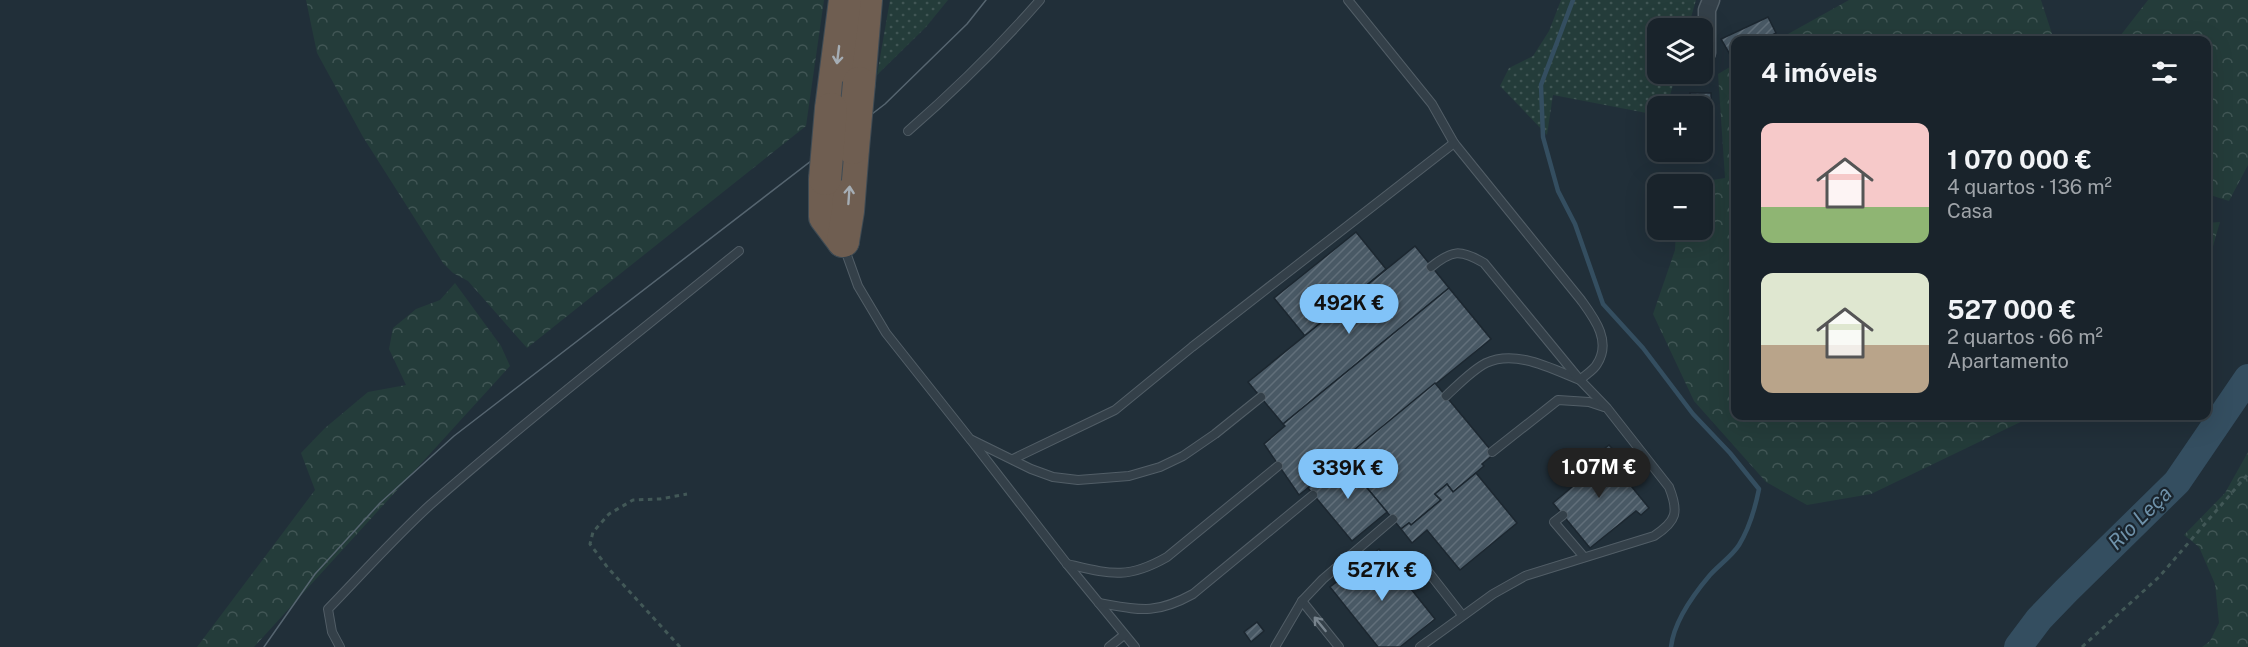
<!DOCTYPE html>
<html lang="pt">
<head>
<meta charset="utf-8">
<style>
  :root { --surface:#19232b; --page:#222b33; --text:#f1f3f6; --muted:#9fa4a9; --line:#374047; --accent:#81c3f8 }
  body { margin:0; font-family:"Public Sans",sans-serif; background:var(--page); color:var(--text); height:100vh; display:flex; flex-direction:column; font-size:22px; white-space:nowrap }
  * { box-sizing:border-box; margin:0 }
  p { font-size:20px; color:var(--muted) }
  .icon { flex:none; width:33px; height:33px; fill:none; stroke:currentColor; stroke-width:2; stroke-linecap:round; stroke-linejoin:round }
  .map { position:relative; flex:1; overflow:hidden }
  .details { position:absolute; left:1731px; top:36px; width:480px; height:384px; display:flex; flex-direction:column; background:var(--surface); border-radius:12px; box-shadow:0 6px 24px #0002,0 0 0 2px var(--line) }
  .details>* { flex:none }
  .controls { position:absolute; left:1647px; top:18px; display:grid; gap:12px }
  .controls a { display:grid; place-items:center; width:66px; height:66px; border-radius:12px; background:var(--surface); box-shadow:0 6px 24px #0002,0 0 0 2px var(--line); font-size:30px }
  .price { position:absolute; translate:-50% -51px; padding:0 14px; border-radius:21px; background:var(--accent); color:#111; font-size:20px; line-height:39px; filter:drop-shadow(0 2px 3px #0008) }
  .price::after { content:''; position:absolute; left:50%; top:36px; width:18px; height:14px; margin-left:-9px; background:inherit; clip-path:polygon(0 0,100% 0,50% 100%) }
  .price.active { background:#222; color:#fff }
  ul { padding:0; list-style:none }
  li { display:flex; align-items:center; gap:18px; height:150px; padding:0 30px }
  li span { display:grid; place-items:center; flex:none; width:168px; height:120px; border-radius:12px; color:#555 }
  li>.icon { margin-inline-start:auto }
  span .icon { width:72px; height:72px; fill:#fffc; stroke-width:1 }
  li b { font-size:26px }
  h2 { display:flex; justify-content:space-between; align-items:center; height:72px; padding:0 30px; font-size:26px }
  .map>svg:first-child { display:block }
  .green { fill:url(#green-dots) }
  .forest { fill:url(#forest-crowns) }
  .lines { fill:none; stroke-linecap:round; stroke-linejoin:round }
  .stream { stroke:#344e60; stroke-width:4.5 }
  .river { stroke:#344e60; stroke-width:28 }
  .building { fill:url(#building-hatch); stroke:#1c2730; stroke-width:1.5 }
  .lane-casing { stroke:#525e67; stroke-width:10 }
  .street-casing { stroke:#525e67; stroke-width:19 }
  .highway-casing { stroke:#3f4b54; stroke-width:34 }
  .path { stroke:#425857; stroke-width:3; stroke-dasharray:4.5 4.5; stroke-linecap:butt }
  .lane { stroke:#344049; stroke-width:8 }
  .street { stroke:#344049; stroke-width:16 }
  .highway { stroke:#6f5e51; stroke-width:32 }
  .tram { stroke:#566570; stroke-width:1.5 }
  .highway-bridge-casing { stroke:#3f4b54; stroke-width:34; stroke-linecap:butt }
  .highway-bridge { stroke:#6f5e51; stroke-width:32 }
  .oneway { stroke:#a5adb4 }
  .oneway2 { stroke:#78848e }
  .labels { text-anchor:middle; stroke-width:4.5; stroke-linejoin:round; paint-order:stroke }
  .water-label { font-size:21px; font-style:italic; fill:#6f92aa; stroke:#1a252e }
</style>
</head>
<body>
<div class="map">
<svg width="2248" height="647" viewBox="0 0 2248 647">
  <defs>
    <pattern id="green-dots" width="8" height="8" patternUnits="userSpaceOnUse" patternTransform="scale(1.5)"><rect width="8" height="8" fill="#243c3a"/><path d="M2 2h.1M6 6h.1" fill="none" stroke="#415655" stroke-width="1.8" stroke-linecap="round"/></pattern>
    <pattern id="forest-crowns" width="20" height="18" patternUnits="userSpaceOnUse" patternTransform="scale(1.5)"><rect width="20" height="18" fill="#243c3a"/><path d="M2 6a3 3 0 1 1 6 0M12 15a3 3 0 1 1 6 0" fill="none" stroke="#415655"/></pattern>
    <pattern id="building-hatch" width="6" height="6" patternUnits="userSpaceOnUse" patternTransform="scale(1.5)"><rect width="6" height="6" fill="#495965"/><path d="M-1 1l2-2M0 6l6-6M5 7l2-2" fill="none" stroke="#616f7a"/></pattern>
  </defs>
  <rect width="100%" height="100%" fill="#212f39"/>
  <g class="green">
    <path d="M890,0H948L926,27L877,75Z"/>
    <path d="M1561,0H1696L1688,28H1658V74H1676L1667,106H1658L1657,115L1553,95L1547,135L1500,86L1509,68L1533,56L1549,31Z"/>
  </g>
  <g class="forest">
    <path d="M306,0H824L806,126L527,348L468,281L453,273L443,263L363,137L317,53Z"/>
    <path d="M1849,0H2041L2054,40H1777Z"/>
    <path d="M2148,0H2248V165L2229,201L2207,194L2206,40H2117Z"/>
    <path d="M1735,64L1736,416H2033L1871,494L1807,505L1766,482L1694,401L1653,314L1675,250L1676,230H1702V184H1686L1725,178L1718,74Z"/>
    <path d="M2220,222L2207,267V223Z"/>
    <path d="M455,283L501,346L510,366L254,647H197L315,490L301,453L325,428L368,392L406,385L389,349L393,328L416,309L440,300Z"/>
    <path d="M2248,452V647H2202L2210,641L2219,623L2215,584L2199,547L2184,535L2225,493Z"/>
  </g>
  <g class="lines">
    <path class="stream" d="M1573,0L1541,85L1543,137L1558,191L1575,224L1603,304L1643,348L1693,414L1730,453L1759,489C1755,509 1750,527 1739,545C1732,556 1719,565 1710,575C1693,595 1674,621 1671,647"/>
    <path class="river" d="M2018,647L2039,619L2066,591L2177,482L2248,378"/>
  </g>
  <g class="building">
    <path d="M1768,17L1776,33L1763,40H1736V56L1732,58L1721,39Z"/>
    <path d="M1690,93H1711L1713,139L1702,137V106H1690Z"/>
    <path d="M1356,232L1386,269L1305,336L1274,298Z"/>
    <path d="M1415,246L1449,288L1283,424L1248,382Z"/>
    <path d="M1449,288L1491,339L1299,495L1264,444L1285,426L1283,424Z"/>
    <path d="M1435,383L1494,454L1482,464L1484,466L1453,492L1447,484L1435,494L1441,500L1411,525L1409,523L1401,529L1343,459Z"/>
    <path d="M1609,445L1617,454L1610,460L1649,508L1641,515L1636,511L1590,548L1553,503L1572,487L1566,480Z"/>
    <path d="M1343,459L1387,512L1352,541L1308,488Z"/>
    <path d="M1476,473L1517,523L1460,570L1427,530L1412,543L1401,529L1409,523L1411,525L1441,500L1435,494L1447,484L1453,492Z"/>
    <path d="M1379,549L1435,619L1400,647H1378L1330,587Z"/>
    <path d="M1257,622L1264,631L1251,642L1244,632Z"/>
  </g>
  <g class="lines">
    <g class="lane-casing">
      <g id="lane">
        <path d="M1348,0L1432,104L1454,143L1581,300C1594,318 1612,341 1597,364C1594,370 1585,375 1580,380C1552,369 1516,349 1486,363C1472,370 1458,385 1446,396"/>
        <path d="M908,131C955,90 999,47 1040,0"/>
        <path d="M844,247L858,286L886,333L970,439L1031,469L1053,477L1078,480L1129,476L1160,467L1183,456L1215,434L1261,397"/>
        <path d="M971,440L1067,564L1135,647"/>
        <path d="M1492,452L1558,400L1589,402L1604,407"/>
        <path d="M1013,459L1115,410L1192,347L1454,143"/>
        <path d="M1618,471L1641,452"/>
        <path d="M1563,515L1554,522L1584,557"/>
        <path d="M1067,564C1110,574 1127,580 1167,557L1278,466"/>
        <path d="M1423,565L1462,615"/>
        <path d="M1302,601L1339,647"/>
        <path d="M1099,603C1140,610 1155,615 1193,594L1313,495"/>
        <path d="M340,647L332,632L328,609C362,574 394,538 430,505C530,417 636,335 739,251"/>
        <path d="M1109,647L1124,635"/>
        <path d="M1275,647L1302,601L1323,579L1393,519"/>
        <path d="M1420,647L1493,594L1525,576L1654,536C1677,521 1679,512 1669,487L1607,408L1580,380L1484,263C1460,249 1452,250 1431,267"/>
      </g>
    </g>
    <g class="street-casing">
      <path id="street" d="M1707,53V10L1711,0"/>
    </g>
    <g class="highway-casing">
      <g id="highway">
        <path d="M859,83L866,0"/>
        <path d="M831,109L845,0"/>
        <path d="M825,179V217L843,241"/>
        <path d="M843,241L848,211L853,148"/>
      </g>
    </g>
    <g class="path">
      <path d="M680,647L608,568L590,544L593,532L609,514L633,500L660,499L687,494"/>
      <path d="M2082,647L2159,577L2248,474"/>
    </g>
    <use href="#lane" class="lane"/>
    <use href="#street" class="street"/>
    <use href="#highway" class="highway"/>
    <path class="tram" d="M264,647L315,574L380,503L454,436L885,104L967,24L986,0"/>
    <g class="highway-bridge-casing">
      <g id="highway-bridge">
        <path d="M853,148L859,83"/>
        <path d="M825,179L831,109"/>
      </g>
    </g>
    <use href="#highway-bridge" class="highway-bridge"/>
  </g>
  <defs><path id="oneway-shaft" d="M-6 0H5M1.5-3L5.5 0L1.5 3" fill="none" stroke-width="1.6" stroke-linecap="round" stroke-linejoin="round" transform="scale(1.5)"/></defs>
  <g class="oneway">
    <use href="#oneway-shaft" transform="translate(838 55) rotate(97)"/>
    <use href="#oneway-shaft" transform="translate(849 195) rotate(-86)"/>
  </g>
  <use class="oneway2" href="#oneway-shaft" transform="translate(1320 624) rotate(-129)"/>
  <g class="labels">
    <g class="water-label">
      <text transform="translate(2140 518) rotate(-45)" y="7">Rio Leça</text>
    </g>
  </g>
</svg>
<div class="controls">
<a><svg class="icon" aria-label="layers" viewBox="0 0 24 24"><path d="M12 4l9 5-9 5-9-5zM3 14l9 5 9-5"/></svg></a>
<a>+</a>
<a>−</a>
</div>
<b class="price" style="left:1349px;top:335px">492K €</b>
<b class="price active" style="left:1599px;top:499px">1.07M €</b>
<b class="price" style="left:1348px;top:500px">339K €</b>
<b class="price" style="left:1382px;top:602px">527K €</b>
<section class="details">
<h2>4 imóveis<svg class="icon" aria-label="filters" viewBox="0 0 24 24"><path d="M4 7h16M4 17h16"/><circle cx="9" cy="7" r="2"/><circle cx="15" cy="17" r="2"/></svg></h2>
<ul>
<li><span style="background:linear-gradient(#f6c9c9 70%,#8fb573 0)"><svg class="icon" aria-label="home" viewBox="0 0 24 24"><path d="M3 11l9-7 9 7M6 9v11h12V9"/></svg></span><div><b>1 070 000 €</b><p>4 quartos · 136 m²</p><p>Casa</p></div></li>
<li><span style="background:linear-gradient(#dfe7d0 60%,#b9a48a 0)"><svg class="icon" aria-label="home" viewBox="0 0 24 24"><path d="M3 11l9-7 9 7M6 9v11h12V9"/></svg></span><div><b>527 000 €</b><p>2 quartos · 66 m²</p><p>Apartamento</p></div></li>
</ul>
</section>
</div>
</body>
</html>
